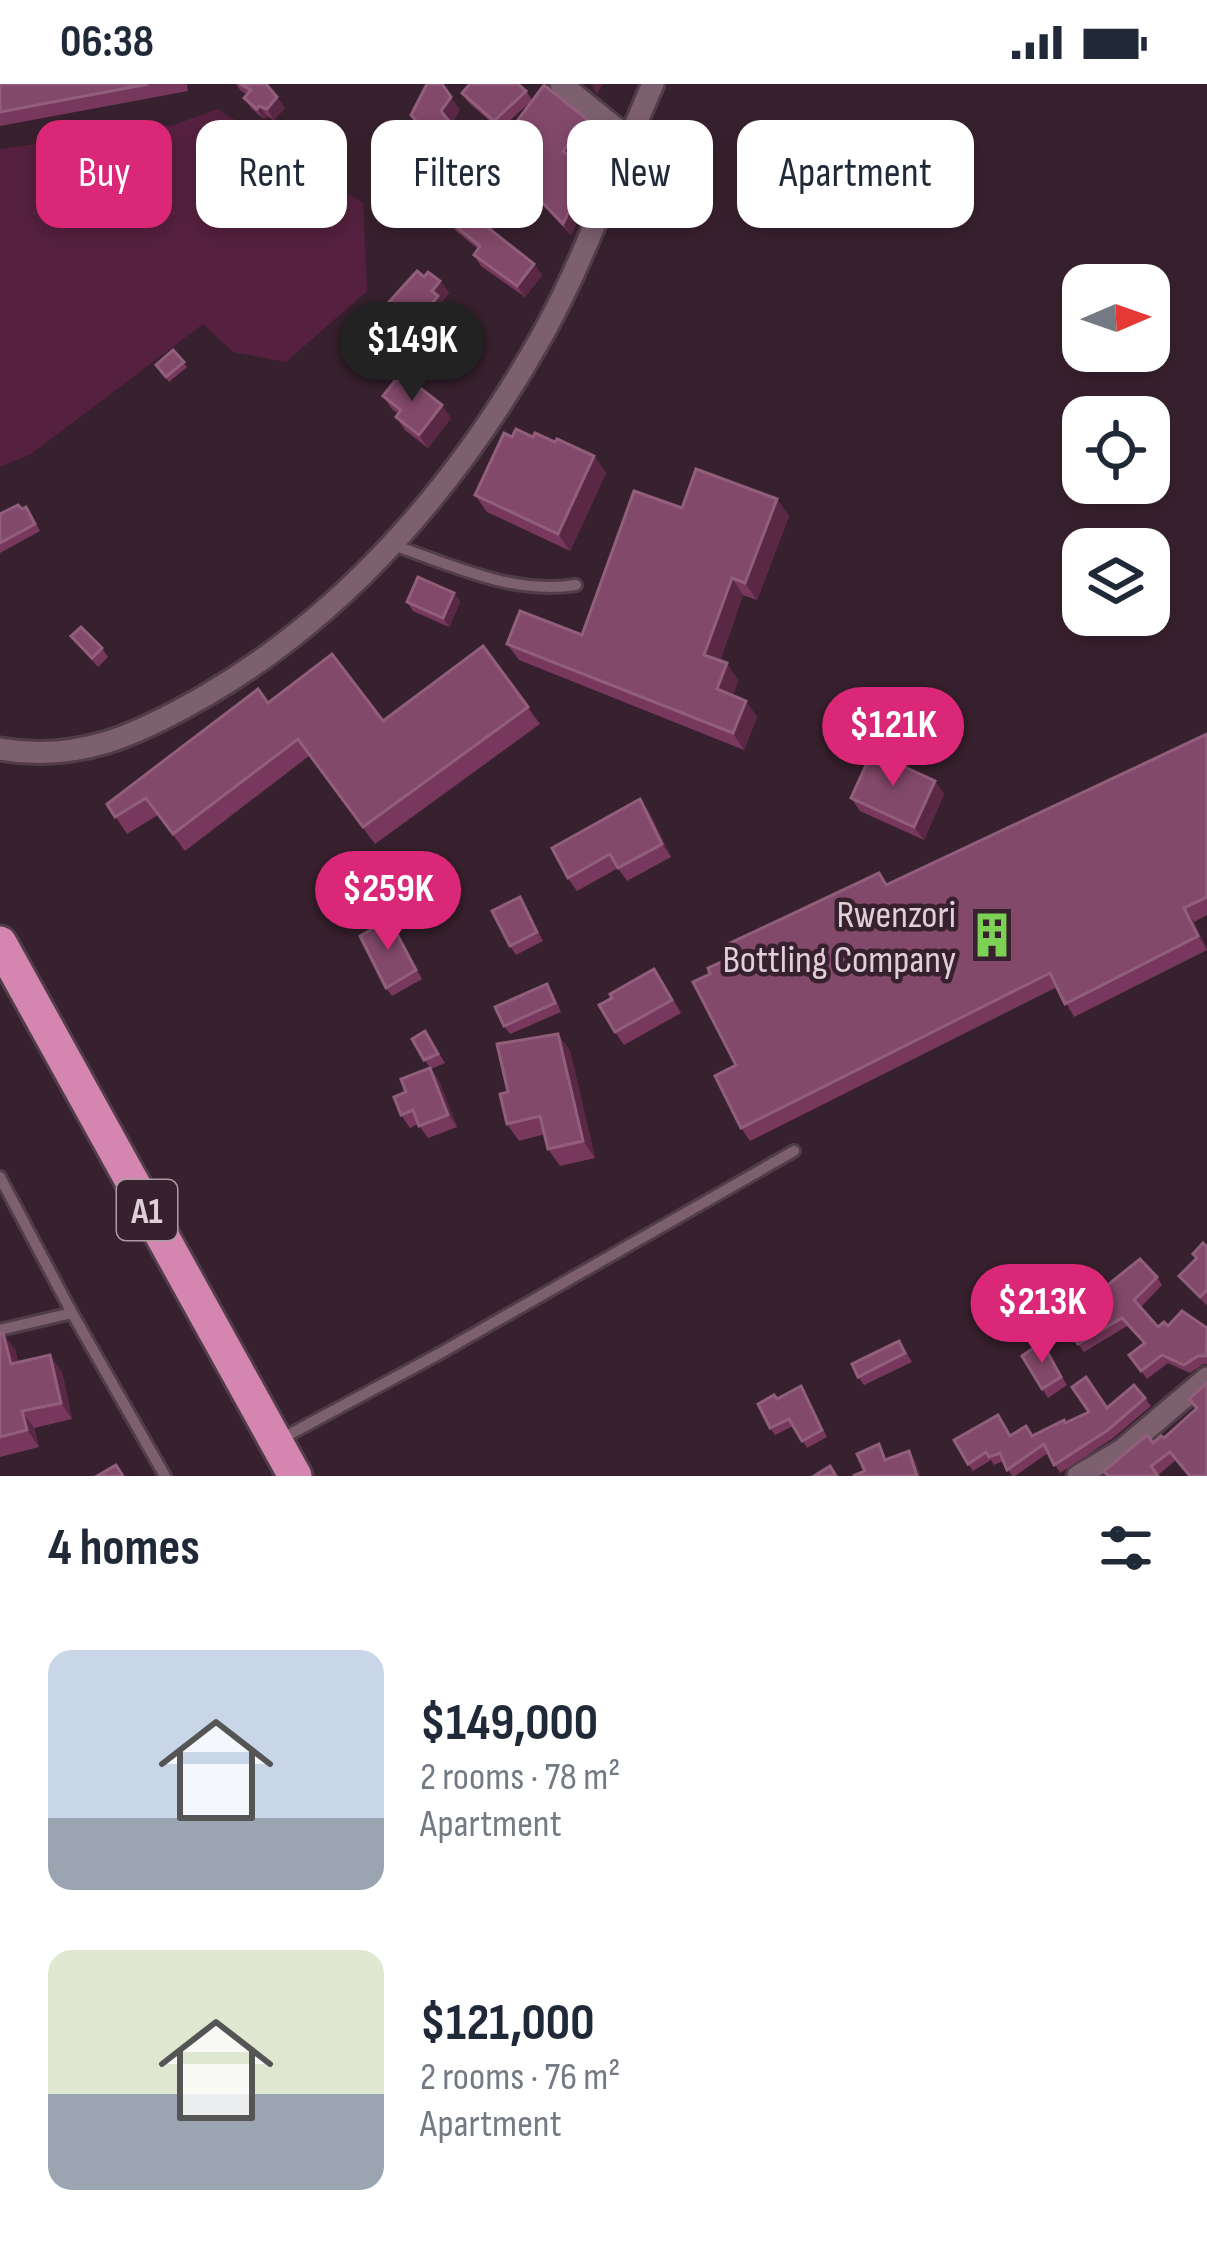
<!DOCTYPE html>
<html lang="en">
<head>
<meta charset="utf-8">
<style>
  :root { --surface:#fff; --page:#f6f6f7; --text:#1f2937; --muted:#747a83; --accent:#db2777 }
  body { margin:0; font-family:"Sofia Sans Condensed",sans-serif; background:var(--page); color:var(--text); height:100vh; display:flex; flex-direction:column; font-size:45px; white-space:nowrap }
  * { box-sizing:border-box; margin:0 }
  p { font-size:39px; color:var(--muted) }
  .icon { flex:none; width:66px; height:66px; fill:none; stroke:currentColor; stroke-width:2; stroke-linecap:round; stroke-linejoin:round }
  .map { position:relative; height:1392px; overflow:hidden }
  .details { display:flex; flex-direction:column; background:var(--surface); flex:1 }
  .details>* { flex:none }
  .hud { position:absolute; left:36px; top:36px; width:1137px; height:108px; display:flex; gap:24px }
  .needle { width:78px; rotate:88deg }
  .controls { position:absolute; left:1062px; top:180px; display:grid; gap:24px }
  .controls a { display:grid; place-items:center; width:108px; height:108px; border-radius:24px; background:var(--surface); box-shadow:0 6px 18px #0003; font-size:60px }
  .price { position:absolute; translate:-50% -102px; padding:0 27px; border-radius:42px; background:var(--accent); color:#fff; font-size:39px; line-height:78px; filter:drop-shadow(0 3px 6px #0008) }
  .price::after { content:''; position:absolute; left:50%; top:72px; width:36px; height:27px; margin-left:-18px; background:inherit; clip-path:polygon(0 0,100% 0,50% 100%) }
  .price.on { background:#222; color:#fff }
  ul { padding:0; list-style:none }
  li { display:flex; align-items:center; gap:36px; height:300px; padding:0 48px }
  li span { display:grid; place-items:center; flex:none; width:336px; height:240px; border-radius:24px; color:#555 }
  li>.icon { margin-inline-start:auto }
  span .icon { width:144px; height:144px; fill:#fffc; stroke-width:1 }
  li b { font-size:51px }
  h2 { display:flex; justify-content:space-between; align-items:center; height:144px; padding:0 48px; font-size:51px }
  .tag { padding:0 42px; border-radius:24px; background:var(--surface); box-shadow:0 6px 18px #0003; font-size:42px; line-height:108px }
  .tag.on { background:var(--accent); color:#fff }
  .status { display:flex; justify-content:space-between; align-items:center; height:84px; padding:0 60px; background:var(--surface); direction:ltr }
  .status svg { height:33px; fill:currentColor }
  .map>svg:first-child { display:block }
  .green { fill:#562140 }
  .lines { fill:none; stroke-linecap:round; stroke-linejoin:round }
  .service-casing { stroke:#513d48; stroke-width:16 }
  .minor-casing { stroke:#513d48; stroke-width:27 }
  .trunk-casing { stroke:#513d48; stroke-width:39 }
  .service { stroke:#7c606e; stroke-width:10 }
  .minor { stroke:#7c606e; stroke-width:21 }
  .trunk { stroke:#d486b0; stroke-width:33 }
  .wall { fill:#78385d }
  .shaded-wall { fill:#5a2845 }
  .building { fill:#83496a; stroke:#915e7b; stroke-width:3 }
  .labels { text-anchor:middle; stroke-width:9; stroke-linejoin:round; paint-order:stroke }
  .shield { fill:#38212e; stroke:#ad9ba4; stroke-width:3 }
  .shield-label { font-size:36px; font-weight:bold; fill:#dfcfd7 }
  .poi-label { font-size:39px; fill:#dfcfd7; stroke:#38212e; text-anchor:end }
</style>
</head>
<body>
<div class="status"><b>06:38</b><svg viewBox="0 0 49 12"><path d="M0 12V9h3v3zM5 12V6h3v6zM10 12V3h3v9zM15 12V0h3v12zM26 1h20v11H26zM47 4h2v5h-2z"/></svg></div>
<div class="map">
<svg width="1207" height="1392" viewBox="0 0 1207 1392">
  <rect width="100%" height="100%" fill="#38212e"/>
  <path class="green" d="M218,25L363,119L367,207L286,278L233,268L203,240L31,370L0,383V65L173,41Z"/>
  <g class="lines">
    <g class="service-casing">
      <g id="service">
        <path d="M393,461C452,481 512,511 576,501"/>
        <path d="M0,1093L72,1229L0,1246"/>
        <path d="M72,1229L165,1392"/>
        <path d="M279,1356L437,1271L794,1067"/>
      </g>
    </g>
    <g class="minor-casing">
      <g id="minor">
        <path d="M561,0L629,55"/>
        <path d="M0,665C79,679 139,650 205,612C350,528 462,395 543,250C587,171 616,83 653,0"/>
        <path d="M1078,1392L1122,1366L1207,1294"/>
      </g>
    </g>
    <g class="trunk-casing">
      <path id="trunk" d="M0,859L295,1392"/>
    </g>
    <use href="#service" class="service"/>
    <use href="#minor" class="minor"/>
    <use href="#trunk" class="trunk"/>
  </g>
  <g class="wall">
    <path d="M0,0H187L188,7L0,42Z"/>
    <path d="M236,0H266L285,24L274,36L267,32L264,35L252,25L244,14L247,10L241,7Z"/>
    <path d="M526,7L532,16L500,46L468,18L462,9Z"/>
    <path d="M460,26L451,40L474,71L458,86L420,44L411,31Z"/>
    <path d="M596,47L573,75L588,87L596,98L571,151L528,106L520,95L530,82L510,67L503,56Z"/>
    <path d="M495,113L503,124L498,130L502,135L492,147L534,180L542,191L525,213L481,182L474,171L478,165L456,147L448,136Z"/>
    <path d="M424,193L440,197L449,209L442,218L446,224L423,253L420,250L406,265L398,258L393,264L378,252L369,240Z"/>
    <path d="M173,266L187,283L169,298L156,281Z"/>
    <path d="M383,312L451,334L428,364L405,346L396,333L399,330L392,325Z"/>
    <path d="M512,353H533L555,358L594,372L606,389L570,467L487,428L475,411Z"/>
    <path d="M777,415L789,432L757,516L743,511L720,577L738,596L733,611L757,633L744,666L519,576L507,560L582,551L682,424Z"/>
    <path d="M22,425L31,430L40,447L0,469V430Z"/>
    <path d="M454,509L460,518L449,543L413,527L407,518Z"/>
    <path d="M71,552L102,564L108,573L98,583Z"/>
    <path d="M483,562L540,640L375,760L309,672L185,767L158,731L127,750L107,720L268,619L383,637Z"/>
    <path d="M1207,650V831L1194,838L1207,866L1074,933L1057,903L750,1057L741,1044L736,981L888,801Z"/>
    <path d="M935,697L944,710L924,756L860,727L851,714Z"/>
    <path d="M649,728L671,773L627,797L618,784L577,807L568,794Z"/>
    <path d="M520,813L543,857L516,871L510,862Z"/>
    <path d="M389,835L422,895L392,912L386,904Z"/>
    <path d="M663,898L681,929L624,961L615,948L612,914Z"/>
    <path d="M553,909L561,928L510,950L504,942Z"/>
    <path d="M425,947L445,979L431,985L439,997L457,1043L428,1054L418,1040L410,1044L401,1031L406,1008L430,984L412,955Z"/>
    <path d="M558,950L570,967L595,1074L560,1082L548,1065L545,1050L519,1057L507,1040L508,1008Z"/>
    <path d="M1207,1163V1220L1206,1221L1179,1192L1196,1175L1193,1170Z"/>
    <path d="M1157,1193L1162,1201L1141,1223L1158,1243L1207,1244V1280H1203L1190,1289L1168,1279L1147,1295L1129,1271L1144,1260L1127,1242L1084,1268L1061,1237L1077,1232Z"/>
    <path d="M0,1250L15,1266L18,1278L62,1288L72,1335L34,1344L39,1363L0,1373Z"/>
    <path d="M1042,1258L1067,1301L1048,1314L1022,1272Z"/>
    <path d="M905,1266L912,1278L864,1301L858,1293Z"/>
    <path d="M1207,1299L1176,1376L1158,1391L1107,1392L1153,1359L1164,1354L1196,1325L1189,1315Z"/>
    <path d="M801,1302L827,1353L807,1364L793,1342L775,1351L770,1344Z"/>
    <path d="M1145,1314L1151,1322L1113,1354L1060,1389L1048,1369L1015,1392H1012L1003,1377L994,1381L991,1376L973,1387L968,1380L1010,1351L1032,1352L1107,1324Z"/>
  </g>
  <g class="shaded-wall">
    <path d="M591,0H603L597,10Z"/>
    <path d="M277,13L285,24L274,36L267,25Z"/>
    <path d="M451,13L460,26L450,40L441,27Z"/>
    <path d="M259,22L267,32L264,35L257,25Z"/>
    <path d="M588,36L596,47L571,78L563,67Z"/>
    <path d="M588,87L596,98L571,151L563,140Z"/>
    <path d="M495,113L503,124L498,130L502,135L490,150L482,139L489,120Z"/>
    <path d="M534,180L542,191L525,213L517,202Z"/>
    <path d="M440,197L449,209L442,218L446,224L423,253L414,241L432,207Z"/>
    <path d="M411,238L420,250L406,265L398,253Z"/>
    <path d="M389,246L398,258L393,264L384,252Z"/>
    <path d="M442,321L451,334L428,364L419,351Z"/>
    <path d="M594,372L606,389L570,467L558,450Z"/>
    <path d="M777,415L789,432L757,516L745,499Z"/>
    <path d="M732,494L743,511L716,588L704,571Z"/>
    <path d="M454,509L460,518L449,543L443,534Z"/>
    <path d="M727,579L738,596L729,622L717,605Z"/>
    <path d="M746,617L757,633L744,666L733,649Z"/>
    <path d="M935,697L944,710L924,756L914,743Z"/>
    <path d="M640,715L649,728L671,773L662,760Z"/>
    <path d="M1184,824L1194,838L1207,865L1198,852Z"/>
    <path d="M558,950L570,967L595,1074L583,1057Z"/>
    <path d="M430,984L439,997L457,1043L448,1031Z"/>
    <path d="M3,1249L15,1266L22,1296L11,1280Z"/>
    <path d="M50,1271L62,1288L72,1335L61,1319Z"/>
    <path d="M22,1327L34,1344L39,1363L27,1346Z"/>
    <path d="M909,1367L916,1378L921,1392H917Z"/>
  </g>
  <g class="building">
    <path d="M0,0H148L0,28Z"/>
    <path d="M240,0H266L277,13L267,25L259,22L257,25L244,14L251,6Z"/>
    <path d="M427,0H442L451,13L441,27L465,58L449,73L411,31Z"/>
    <path d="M470,0H518L526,7L494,37L462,9Z"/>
    <path d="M544,1L588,36L563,67L588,87L563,140L520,95L532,80L503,56Z"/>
    <path d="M475,96L495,113L489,120L494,124L482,139L534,180L517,202L474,171L480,162L448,136Z"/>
    <path d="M417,187L424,193L428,188L440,197L432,207L438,212L414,241L411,238L398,253L389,246L384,252L369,240Z"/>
    <path d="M173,266L184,278L166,293L156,281Z"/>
    <path d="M401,289L442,321L419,351L396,333L401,326L383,312Z"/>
    <path d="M516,345L533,353L535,349L555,358L557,355L594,372L558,450L475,411L504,349L512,353Z"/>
    <path d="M696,385L777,415L745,499L732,494L704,571L727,579L717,605L746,617L733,649L507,560L520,527L582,551L634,407L682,424Z"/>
    <path d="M18,421L22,425L26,423L35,440L0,459V430Z"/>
    <path d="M418,493L454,509L443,534L407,518Z"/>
    <path d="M81,543L102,564L92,574L71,552Z"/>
    <path d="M483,562L528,623L363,743L298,655L173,750L146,714L115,733L107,720L258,605L268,619L332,570L383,637Z"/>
    <path d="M1207,650V813L1184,824L1198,852L1065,920L1050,889L741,1044L715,992L736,981L693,898L710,890L708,884L732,873L726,861L879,789L886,801Z"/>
    <path d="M872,668L935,697L914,743L851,714Z"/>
    <path d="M640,715L662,760L618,784L610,770L568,794L552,764Z"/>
    <path d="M520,813L537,848L510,862L492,827Z"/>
    <path d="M389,835L416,886L386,904L360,852Z"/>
    <path d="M654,885L672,916L615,948L599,921L612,914L610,910Z"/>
    <path d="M547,900L555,919L504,942L495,923Z"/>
    <path d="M425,947L438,970L424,976L412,955Z"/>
    <path d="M558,950L583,1057L548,1065L540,1032L507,1040L500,1010L508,1008L497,960Z"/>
    <path d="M430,984L448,1031L419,1042L413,1026L401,1031L394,1013L406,1008L401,995Z"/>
    <path d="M1203,1159L1207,1163V1206L1200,1213L1179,1192L1197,1174L1193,1170Z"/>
    <path d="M1140,1175L1157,1193L1134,1216L1158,1243L1164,1238L1168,1242L1182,1227L1207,1244L1206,1272H1198L1184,1281L1162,1271L1141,1287L1129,1271L1145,1259L1122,1234L1078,1260L1061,1237L1074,1227L1077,1232L1104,1215L1099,1208Z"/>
    <path d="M3,1249L11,1280L50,1271L61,1319L22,1327L27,1346L0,1353V1250Z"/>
    <path d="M899,1257L905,1269L858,1293L852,1280Z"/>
    <path d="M1042,1258L1061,1293L1042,1305L1022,1272Z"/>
    <path d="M1086,1293L1107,1324L1134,1301L1145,1314L1108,1346L1054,1381L1044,1360L1007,1386L1000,1369L989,1373L986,1368L968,1380L954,1356L998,1331L1010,1352L1026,1342L1032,1352L1064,1336L1065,1339L1089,1328L1072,1303Z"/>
    <path d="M1207,1299V1392H1190L1170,1368L1151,1382L1158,1392H1108L1104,1387L1147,1351L1153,1359L1161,1352L1164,1354L1197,1324L1189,1315Z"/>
    <path d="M801,1302L822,1346L802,1357L789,1335L770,1344L758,1320L774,1311L777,1315Z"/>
    <path d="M879,1360L885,1376L909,1367L917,1392H853L865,1387L857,1370Z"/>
    <path d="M116,1381L123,1392H97Z"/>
    <path d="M830,1382L836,1392H814Z"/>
  </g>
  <defs>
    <g id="building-bare" transform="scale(3.6)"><path d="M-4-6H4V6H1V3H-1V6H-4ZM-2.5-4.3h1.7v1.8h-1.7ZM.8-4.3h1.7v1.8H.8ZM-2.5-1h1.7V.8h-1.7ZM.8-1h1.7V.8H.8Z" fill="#7dd154" stroke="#38212e" stroke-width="2.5" paint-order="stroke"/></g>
  </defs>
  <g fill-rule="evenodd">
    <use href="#building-bare" x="992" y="851"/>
  </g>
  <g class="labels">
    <rect class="shield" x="117" y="1096" width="60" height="60" rx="9"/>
    <g class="shield-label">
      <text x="147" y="1139">A1</text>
    </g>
    <g class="poi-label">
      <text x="956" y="843">Rwenzori<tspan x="956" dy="45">Bottling Company</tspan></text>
    </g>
  </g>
</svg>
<div class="controls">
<a><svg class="needle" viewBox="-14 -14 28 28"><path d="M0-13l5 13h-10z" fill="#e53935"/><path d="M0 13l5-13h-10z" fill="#747a83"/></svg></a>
<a><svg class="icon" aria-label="locate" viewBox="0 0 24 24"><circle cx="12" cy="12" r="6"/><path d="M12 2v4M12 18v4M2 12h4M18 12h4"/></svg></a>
<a><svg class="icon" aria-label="layers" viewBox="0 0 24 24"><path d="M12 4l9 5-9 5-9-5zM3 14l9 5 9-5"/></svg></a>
</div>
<b class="price on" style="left:412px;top:320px">$149K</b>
<b class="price" style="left:893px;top:705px">$121K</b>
<b class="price" style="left:388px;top:869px">$259K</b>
<b class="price" style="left:1042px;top:1282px">$213K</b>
<div class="hud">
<a class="tag on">Buy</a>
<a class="tag">Rent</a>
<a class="tag">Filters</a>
<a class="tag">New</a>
<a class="tag">Apartment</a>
</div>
</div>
<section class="details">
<h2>4 homes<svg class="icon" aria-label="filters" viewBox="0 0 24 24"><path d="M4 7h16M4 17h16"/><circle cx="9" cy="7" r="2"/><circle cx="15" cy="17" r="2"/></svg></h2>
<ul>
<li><span style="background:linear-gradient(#c9d6e8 70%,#9aa5b1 0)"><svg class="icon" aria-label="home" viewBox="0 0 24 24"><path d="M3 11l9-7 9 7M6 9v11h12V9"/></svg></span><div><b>$149,000</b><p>2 rooms · 78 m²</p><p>Apartment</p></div></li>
<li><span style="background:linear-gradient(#dfe7d0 60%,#9aa5b1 0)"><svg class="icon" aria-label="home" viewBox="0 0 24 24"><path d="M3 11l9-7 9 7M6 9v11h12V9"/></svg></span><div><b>$121,000</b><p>2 rooms · 76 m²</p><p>Apartment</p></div></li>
</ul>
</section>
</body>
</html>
